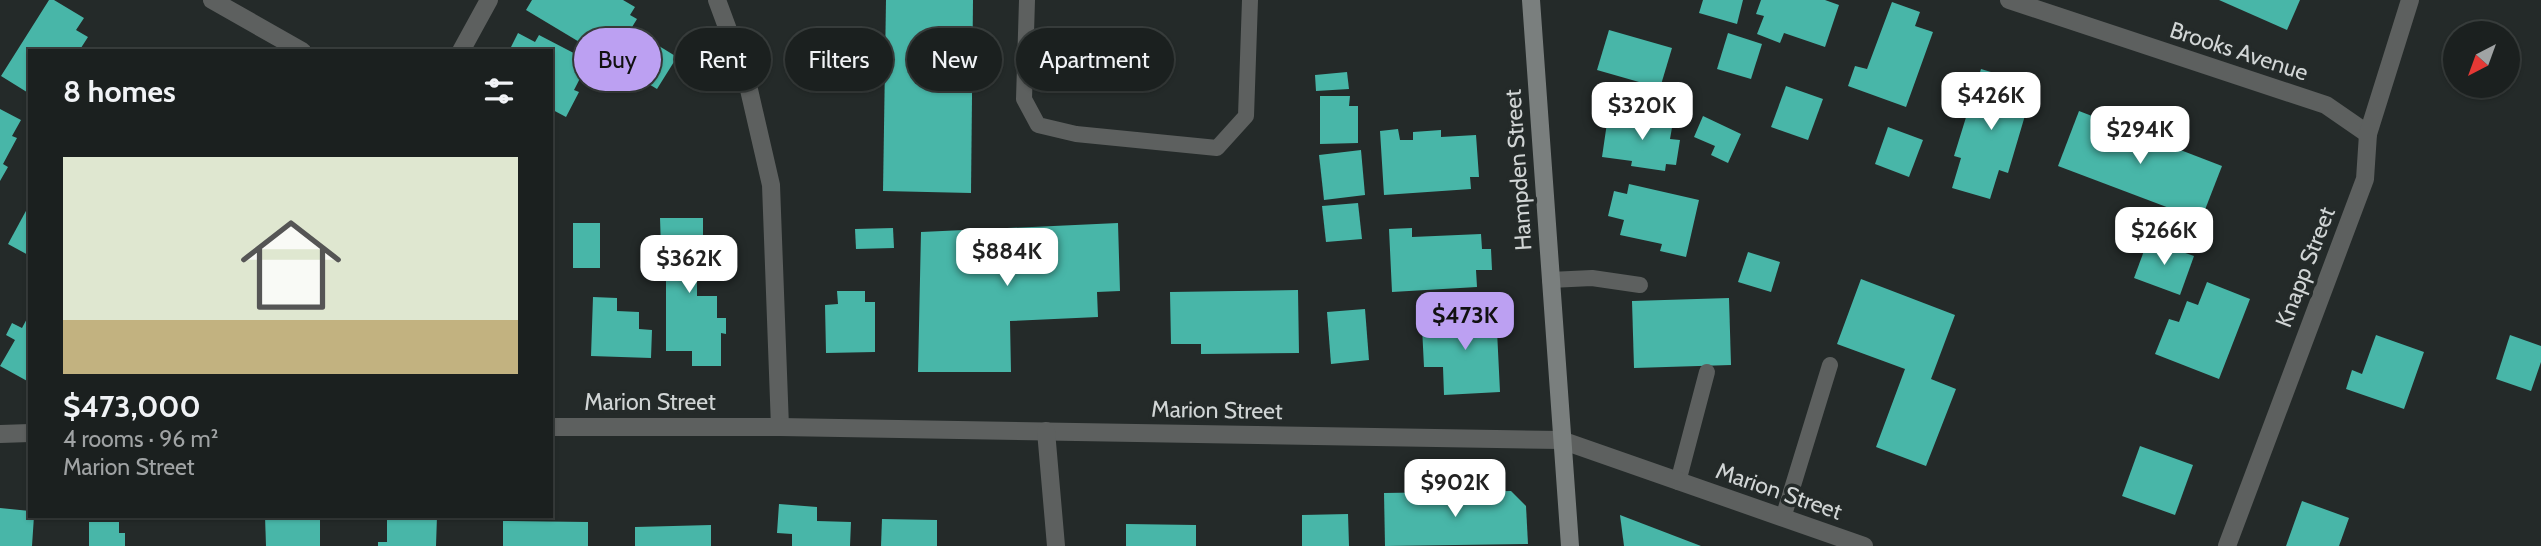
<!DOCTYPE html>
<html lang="en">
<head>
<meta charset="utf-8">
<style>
  :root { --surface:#1b201f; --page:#242828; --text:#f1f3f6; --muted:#a0a3a4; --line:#393e3d; --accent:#bca0f2 }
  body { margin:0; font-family:Cabin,sans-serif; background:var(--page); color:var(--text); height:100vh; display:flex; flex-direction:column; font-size:26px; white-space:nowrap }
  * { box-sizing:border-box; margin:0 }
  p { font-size:23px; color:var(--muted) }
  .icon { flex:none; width:38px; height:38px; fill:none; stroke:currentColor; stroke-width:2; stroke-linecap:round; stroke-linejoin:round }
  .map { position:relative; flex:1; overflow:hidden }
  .side { position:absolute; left:28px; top:49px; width:525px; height:469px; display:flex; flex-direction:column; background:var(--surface); border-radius:0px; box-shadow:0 2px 5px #0004,0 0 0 2px var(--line) }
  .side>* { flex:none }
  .top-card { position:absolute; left:574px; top:28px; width:665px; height:63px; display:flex; gap:14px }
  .needle { width:46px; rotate:221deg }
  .fabs { position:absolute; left:2443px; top:21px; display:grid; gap:14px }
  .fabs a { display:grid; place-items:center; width:77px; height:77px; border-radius:50%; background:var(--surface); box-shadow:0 2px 5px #0004,0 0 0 2px var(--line); font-size:35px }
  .price { position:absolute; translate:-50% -60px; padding:0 16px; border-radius:14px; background:#fff; color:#222; font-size:23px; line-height:46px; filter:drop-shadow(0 2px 4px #0008) }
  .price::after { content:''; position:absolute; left:50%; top:42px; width:21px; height:16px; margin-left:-10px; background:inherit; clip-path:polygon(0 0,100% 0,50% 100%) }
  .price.on { background:var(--accent); color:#111 }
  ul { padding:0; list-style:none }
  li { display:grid; align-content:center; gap:14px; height:371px; padding:0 35px }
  li span { display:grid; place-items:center; height:217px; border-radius:0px; color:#555 }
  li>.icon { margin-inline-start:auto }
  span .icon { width:126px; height:126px; fill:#fffc; stroke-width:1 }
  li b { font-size:30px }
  h2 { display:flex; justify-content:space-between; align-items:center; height:84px; padding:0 35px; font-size:30px }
  .chip { padding:0 24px; border-radius:32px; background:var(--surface); box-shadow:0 2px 5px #0004,0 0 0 2px var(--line); font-size:24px; line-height:63px }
  .chip.on { background:var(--accent); color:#111 }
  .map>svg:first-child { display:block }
  .building { fill:#48b6a8 }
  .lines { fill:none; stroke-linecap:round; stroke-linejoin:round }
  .lane { stroke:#5d605f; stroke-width:16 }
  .street { stroke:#5d605f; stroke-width:18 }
  .secondary { stroke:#7a7f7e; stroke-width:18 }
  .labels { text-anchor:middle; stroke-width:7; stroke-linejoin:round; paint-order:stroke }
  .street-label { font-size:23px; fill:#d1d5d5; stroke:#242a29 }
</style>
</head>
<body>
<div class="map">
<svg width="2541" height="546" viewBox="0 0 2541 546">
  <rect width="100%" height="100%" fill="#242a29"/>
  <g class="building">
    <path d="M49,0H54L84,18L76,30L88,37L79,51H30V94L1,76Z"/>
    <path d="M532,0H623L635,7L630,15L637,19L611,61L526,10Z"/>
    <path d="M886,0H973L971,193L883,191Z"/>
    <path d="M1703,0H1743L1737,24L1699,13Z"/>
    <path d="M1761,0H1825L1839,5L1825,47L1784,33L1780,43L1757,34L1764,16L1756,14Z"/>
    <path d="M2219,0H2300L2287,30Z"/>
    <path d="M1892,2L1920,12L1915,26L1933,32L1906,107L1848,86L1855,66L1867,69Z"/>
    <path d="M1609,30L1672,48L1660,88L1597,70Z"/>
    <path d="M518,33L535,42L539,35L589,61L574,90L579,92L566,117L551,109V51H509Z"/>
    <path d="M1728,33L1762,44L1751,79L1717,69Z"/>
    <path d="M641,35L677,57L657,89L622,68Z"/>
    <path d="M1981,69L2034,85L2008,173L1999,170L1990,199L1952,188L1961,158L1954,156Z"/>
    <path d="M1347,72L1349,89L1316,91L1315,75Z"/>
    <path d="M1786,86L1823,99L1808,140L1771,127Z"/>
    <path d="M1320,96H1350L1349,106H1358V143L1320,144Z"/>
    <path d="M0,109L21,120L12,136L17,138L3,164L8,167L0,181Z"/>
    <path d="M2079,111L2222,166L2201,220L2058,166Z"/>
    <path d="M1659,114L1674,116L1670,139L1680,140L1676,165L1666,164L1665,171L1631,166L1632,161L1602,157L1608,116L1658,123Z"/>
    <path d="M1703,116L1741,134L1728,163L1711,155L1715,146L1694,137Z"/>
    <path d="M1888,127L1923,140L1909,177L1875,164Z"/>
    <path d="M1398,129L1400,140H1413V132L1441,130V137L1476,135L1479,177H1470L1471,189L1384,195L1380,131Z"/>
    <path d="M1361,150L1365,195L1324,200L1319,155Z"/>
    <path d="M1629,184L1699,200L1686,257L1660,251L1662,244L1620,235L1624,220L1608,216L1614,191L1627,194Z"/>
    <path d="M1358,203L1362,239L1326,242L1322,206Z"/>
    <path d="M27,209L30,210V256L8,244Z"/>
    <path d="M660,218H703V242H697V256H705L704,270H697V296H717V318H726V334L721,333V366H692V351H666V248H661Z"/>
    <rect x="573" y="223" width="27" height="45"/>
    <path d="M1118,223L1120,291L1097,292L1098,317L1010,321L1011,372H918L921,232Z"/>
    <path d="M893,228L894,248L856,249L855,229Z"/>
    <path d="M1412,228V237L1481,234L1482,249H1491L1492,270H1476L1477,287L1392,292L1389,229Z"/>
    <path d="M2148,240L2194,256L2180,295L2134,278Z"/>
    <path d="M1748,252L1780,262L1771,292L1738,282Z"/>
    <path d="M1861,279L1955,315L1931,379L1956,389L1926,466L1876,447L1905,369L1837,344Z"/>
    <path d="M2207,282L2250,299L2219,379L2155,354L2169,319L2179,322L2187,301L2198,305Z"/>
    <path d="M1298,290L1299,353L1201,354V344H1171L1170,292Z"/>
    <path d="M837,291H865V302H875V352L826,353L825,305L838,304Z"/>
    <path d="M593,297L617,298V311L639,312V329L652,330L651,358L591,356Z"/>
    <path d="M1729,298L1731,365L1634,368L1632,301Z"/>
    <path d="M1365,309L1369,360L1331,364L1327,312Z"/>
    <path d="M1496,310L1500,392L1444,395L1443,367H1424L1422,327L1438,326L1437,314Z"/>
    <path d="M30,313V380L29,382L0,366L15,340L6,335L12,323L22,328Z"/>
    <path d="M2376,335L2424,352L2404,409L2346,389L2352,370L2362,374Z"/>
    <path d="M2510,335L2541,346V362L2531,391L2496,379Z"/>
    <path d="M2140,446L2193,465L2175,515L2122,496Z"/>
    <path d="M1511,491L1526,506L1528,544L1385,546L1384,493Z"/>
    <path d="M2302,501L2349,518L2339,546H2286Z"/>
    <path d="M779,504L817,507V521L851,522L850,546H792V534L777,533Z"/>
    <path d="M0,508L30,511V516H34L32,546H0Z"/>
    <path d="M1348,514L1349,546H1302V515Z"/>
    <path d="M1620,515L1701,546H1624Z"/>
    <path d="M265,516H320V546H266Z"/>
    <path d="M387,516H437L436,546H378V542H387Z"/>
    <path d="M882,519L937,520V546H881Z"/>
    <path d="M503,521L588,522V546H503Z"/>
    <path d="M89,522H119V533H125V546H89Z"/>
    <path d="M1126,524L1196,525V546H1126Z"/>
    <path d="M711,525V546H635V527Z"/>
  </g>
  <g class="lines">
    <g class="lane">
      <path d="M1027,0L1024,99L1038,125L1076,134L1217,148L1246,116L1250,0"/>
      <path d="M1550,280L1592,278L1640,285"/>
      <path d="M1678,482L1707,372"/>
      <path d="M1783,518L1830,365"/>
    </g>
    <g class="street">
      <path d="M212,0L302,51"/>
      <path d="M717,0L747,81L771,185L780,427"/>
      <path d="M2009,0L2326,105L2368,134"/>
      <path d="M461,51L489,0"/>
      <path d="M551,427H780L1561,440L1864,546"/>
      <path d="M1046,431L1056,546"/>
      <path d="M0,434L30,433"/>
      <path d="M2227,546L2365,179L2368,134L2410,0"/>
    </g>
    <path class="secondary" d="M1531,0L1570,546"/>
  </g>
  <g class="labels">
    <g class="street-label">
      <text transform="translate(2239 51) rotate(18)" y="8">Brooks Avenue</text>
      <text transform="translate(1518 170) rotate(-94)" y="8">Hampden Street</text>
      <text transform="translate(2305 267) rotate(-69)" y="8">Knapp Street</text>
      <text x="650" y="410">Marion Street</text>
      <text transform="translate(1217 410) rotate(1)" y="8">Marion Street</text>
      <text transform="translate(1779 491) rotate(19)" y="8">Marion Street</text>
    </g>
  </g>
</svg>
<div class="fabs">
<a><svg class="needle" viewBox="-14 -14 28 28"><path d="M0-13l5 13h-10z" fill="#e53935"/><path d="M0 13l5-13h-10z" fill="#a0a3a4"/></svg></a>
</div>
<b class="price" style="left:1991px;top:132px">$426K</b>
<b class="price" style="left:1642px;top:142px">$320K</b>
<b class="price" style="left:2140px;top:166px">$294K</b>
<b class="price" style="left:2164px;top:267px">$266K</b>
<b class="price" style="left:1007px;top:288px">$884K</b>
<b class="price" style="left:689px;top:295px">$362K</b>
<b class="price on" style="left:1465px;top:352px">$473K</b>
<b class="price" style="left:1455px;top:519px">$902K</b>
<div class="top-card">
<a class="chip on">Buy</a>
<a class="chip">Rent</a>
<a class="chip">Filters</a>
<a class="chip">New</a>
<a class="chip">Apartment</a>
</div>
<section class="side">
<h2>8 homes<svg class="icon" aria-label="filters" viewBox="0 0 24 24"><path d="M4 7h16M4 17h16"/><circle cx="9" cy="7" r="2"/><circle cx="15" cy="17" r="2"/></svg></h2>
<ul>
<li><span style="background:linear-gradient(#dfe7d0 75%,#c2b280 0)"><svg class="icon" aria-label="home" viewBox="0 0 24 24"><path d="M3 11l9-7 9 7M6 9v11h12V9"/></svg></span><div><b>$473,000</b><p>4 rooms · 96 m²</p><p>Marion Street</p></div></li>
</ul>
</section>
</div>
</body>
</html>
